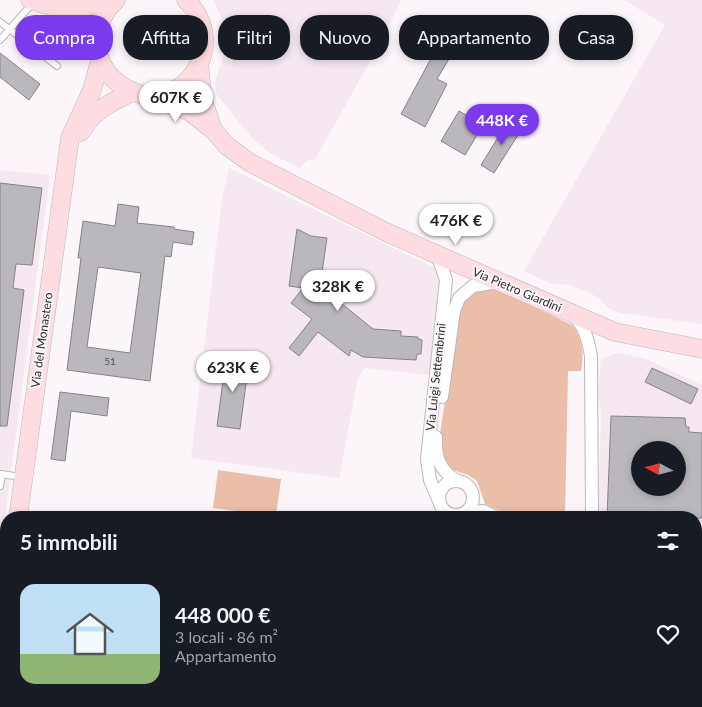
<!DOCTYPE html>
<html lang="it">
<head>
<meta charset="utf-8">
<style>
  :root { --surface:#171b24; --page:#20242c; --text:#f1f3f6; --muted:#9ea1a6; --accent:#7c3aed }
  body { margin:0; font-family:Lato,sans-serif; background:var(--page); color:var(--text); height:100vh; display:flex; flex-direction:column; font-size:19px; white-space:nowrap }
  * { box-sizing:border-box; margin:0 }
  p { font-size:16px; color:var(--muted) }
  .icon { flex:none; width:28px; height:28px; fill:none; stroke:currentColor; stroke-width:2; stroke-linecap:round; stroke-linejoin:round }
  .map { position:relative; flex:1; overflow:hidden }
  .details { position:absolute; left:0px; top:511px; width:702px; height:196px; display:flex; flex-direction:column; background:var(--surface); border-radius:20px 20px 0 0; box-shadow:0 2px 8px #0003 }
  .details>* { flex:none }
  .banner { position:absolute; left:15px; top:15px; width:672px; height:45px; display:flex; gap:10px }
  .needle { width:32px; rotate:277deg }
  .tools { position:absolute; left:631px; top:441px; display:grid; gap:10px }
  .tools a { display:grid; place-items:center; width:55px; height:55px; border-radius:50%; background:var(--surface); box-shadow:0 2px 8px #0003; font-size:25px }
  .price { position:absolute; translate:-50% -42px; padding:0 11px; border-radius:18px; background:#fff; color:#222; font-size:16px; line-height:32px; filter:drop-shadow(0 1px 2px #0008) }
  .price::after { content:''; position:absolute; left:50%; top:30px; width:15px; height:11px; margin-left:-8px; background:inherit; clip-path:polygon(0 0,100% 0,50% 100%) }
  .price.current { background:var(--accent); color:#fff }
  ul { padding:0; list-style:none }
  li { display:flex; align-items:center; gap:15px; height:125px; padding:0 20px }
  li span { display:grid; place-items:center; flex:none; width:140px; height:100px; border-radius:15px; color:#555 }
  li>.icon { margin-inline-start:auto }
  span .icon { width:60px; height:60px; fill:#fffc; stroke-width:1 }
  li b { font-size:21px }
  h2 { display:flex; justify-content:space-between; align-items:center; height:60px; padding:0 20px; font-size:21px }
  .tag { padding:0 18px; border-radius:20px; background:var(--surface); box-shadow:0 2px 8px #0003; font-size:18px; line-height:45px }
  .tag.current { background:var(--accent); color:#fff }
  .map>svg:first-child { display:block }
  .built { fill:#f5e8f0; fill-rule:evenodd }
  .green { fill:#ebbeaa }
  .building { fill:#bab8bd; stroke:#868488; fill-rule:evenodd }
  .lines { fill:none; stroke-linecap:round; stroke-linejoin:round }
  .service-casing { stroke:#bcb7ba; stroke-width:8 }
  .minor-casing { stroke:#bcb7ba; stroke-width:14 }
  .secondary-casing { stroke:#bcb7ba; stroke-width:19 }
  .service { stroke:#fff; stroke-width:6 }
  .minor { stroke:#fff; stroke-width:12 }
  .secondary { stroke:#fddde1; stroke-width:18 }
  .labels { text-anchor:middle; stroke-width:4; stroke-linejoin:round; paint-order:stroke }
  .number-label { font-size:10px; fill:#514f52 }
  .street-label { font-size:12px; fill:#2e2c2e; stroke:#fcf6fa }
</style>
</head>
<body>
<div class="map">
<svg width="702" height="707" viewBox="0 0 702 707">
  <rect width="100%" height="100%" fill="#fcf6fa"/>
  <g class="built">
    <path d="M214,0H401L381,42L314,161L310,159L299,168L269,153L252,138L218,96L215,89V82L224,53L225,40L223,23Z"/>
    <path d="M624,0H702V324L622,313L611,310L598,297L570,285L549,283L524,271L665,25Z"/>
    <path d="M229,168L435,268L440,275L442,283L430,375L365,368L358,378L339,478L191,458L222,198Z"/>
    <path d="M0,170L50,175L0,555Z"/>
    <path d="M617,353L646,359L702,385V593L696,591V518H598L601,415L598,392L601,359ZM640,450H678V488H640Z"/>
    <path d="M555,701H668L666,707H555Z"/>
  </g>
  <g class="green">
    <path d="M489,289L501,291L572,325C583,339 584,353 581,371H568L565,517L530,518L510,515L485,504L477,481L468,475L449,469L446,466L439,440L459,310C466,294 472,293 489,289Z"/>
    <path d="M218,470L281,479L276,516L213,508Z"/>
    <path d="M6,682V701H141V707H2Z"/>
    <path d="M509,701H555V707H508Z"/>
  </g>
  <g class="building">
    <path d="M435,51L449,59L437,79L447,84L425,127L401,114Z"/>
    <path d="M0,53L40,84L29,100L0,77Z"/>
    <path d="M459,111L483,125L465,155L441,141Z"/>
    <path d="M510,118L523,127L494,173L481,165Z"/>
    <path d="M0,183L42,188L32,265L16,264L13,288L24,290L7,426H0Z"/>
    <path d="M118,204L139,207L137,223L174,227V229L194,232L192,245L173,242L171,257L165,256L150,381L67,370L81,258H78L83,221L115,226ZM98,267L141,273L130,353L87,347Z"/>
    <path d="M297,229L311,236L327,238L320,286L373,329L401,331V336L418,337V339L422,340L421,354H417L416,360L363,357L351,350L349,356L318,332L299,356L289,348L312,319L291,303L303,288L289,286Z"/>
    <path d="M226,358L249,361L240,429L217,426Z"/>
    <path d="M652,368L698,389L691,404L645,382Z"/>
    <path d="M60,392L109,398L107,416L71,411L65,461L51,459Z"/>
    <path d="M611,416L685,418L686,427H689V432L702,433V518H607ZM640,450H678V488H640Z"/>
  </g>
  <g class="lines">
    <g class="service-casing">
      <g id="service">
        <path d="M0,22L57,66"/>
        <path d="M0,40L32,4"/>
        <path d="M0,474L22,477"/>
        <path d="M0,486L2,474"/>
        <path d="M656,707L658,701"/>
      </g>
    </g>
    <g class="minor-casing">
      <g id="minor">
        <path d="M433,254L439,260L446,280L427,459L430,480L440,503"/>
        <path d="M573,315C585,326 588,340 591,356L592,518"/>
        <path d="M442,397L454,311L459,298L473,286L498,282"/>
        <path d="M436,437C435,457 440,471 457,481"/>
        <circle cx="456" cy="498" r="17"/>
        <path d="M465,513L483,511L498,518"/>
        <path d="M696,597L702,600"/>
        <path d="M267,707L268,701"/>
        <path d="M418,707L419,701"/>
      </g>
    </g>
    <g class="secondary-casing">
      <g id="secondary">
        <path d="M30,0L58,8H79L111,0"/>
        <path d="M116,0C102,13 94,32 98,52C101,66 110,78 122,86C176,122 235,48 186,0"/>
        <path d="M58,8L81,29L98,50"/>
        <path d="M199,64L203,100L213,130"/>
        <path d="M150,95L190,112L213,130L227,146L249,162L386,232L431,252L615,332L702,349"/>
        <path d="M81,132C94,110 110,103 132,92"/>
        <path d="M18,518L70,138L92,90L100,60"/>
        <path d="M0,652L6,615"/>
      </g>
    </g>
    <use href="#service" class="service"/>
    <use href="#minor" class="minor"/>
    <use href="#secondary" class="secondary"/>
  </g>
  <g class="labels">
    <g class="number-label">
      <text x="110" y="365">51</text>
    </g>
    <g class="street-label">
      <text transform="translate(517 290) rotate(23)" y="4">Via Pietro Giardini</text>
      <text transform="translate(42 340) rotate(-82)" y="4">Via del Monastero</text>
      <text transform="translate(436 377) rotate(-84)" y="4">Via Luigi Settembrini</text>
    </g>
  </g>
</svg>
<div class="tools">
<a><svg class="needle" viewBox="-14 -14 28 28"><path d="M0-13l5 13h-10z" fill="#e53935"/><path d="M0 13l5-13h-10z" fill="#9ea1a6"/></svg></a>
</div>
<b class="price" style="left:176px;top:123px">607K €</b>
<b class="price current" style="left:502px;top:146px">448K €</b>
<b class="price" style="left:456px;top:246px">476K €</b>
<b class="price" style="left:338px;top:312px">328K €</b>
<b class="price" style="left:233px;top:393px">623K €</b>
<div class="banner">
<a class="tag current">Compra</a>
<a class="tag">Affitta</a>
<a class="tag">Filtri</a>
<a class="tag">Nuovo</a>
<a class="tag">Appartamento</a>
<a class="tag">Casa</a>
</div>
<section class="details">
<h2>5 immobili<svg class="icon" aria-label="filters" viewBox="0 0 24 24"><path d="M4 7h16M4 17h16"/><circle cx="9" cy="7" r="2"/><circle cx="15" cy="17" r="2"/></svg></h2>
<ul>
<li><span style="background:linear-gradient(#bfe0f5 70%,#8fb573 0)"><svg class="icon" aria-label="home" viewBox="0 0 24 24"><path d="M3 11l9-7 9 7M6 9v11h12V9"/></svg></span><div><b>448 000 €</b><p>3 locali · 86 m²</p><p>Appartamento</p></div><svg class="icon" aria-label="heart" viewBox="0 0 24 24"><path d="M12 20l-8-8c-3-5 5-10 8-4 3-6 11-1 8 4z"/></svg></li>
</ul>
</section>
</div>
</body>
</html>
